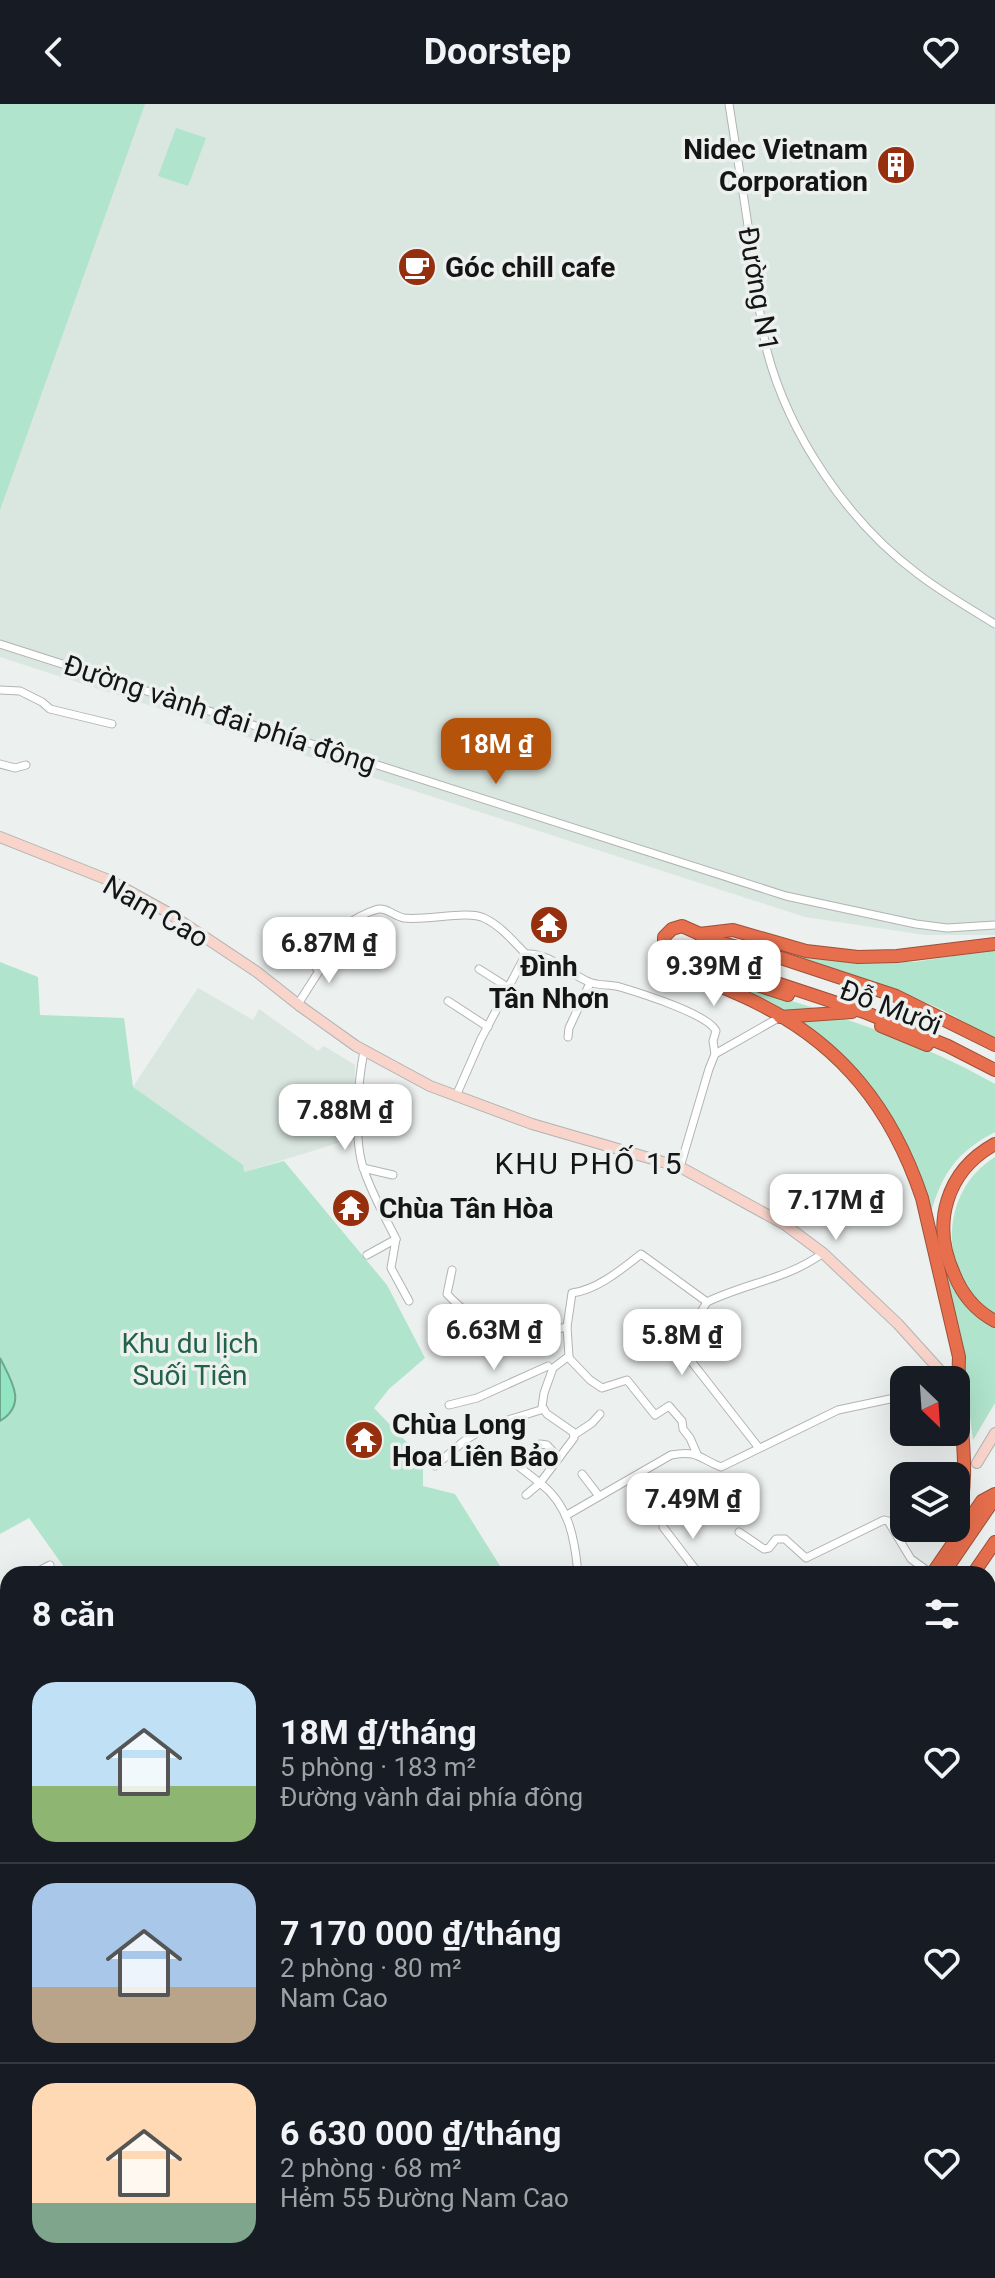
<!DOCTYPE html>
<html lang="vi">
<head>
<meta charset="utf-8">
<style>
  :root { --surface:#171b24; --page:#242831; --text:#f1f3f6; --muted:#9ea1a6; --line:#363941; --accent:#b45309 }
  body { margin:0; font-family:Roboto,sans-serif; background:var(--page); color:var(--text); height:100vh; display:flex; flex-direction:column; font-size:30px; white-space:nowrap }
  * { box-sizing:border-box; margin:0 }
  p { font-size:26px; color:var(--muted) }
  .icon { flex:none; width:44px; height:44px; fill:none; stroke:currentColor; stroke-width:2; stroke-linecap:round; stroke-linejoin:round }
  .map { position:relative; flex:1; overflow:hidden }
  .drawer { position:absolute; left:0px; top:1462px; width:996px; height:712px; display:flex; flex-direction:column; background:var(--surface); border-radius:24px 24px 0 0; box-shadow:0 8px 32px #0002 }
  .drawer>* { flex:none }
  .needle { width:52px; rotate:155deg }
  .controls { position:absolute; left:890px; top:1262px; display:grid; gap:16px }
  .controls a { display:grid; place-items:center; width:80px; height:80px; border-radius:16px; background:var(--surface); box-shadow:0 8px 32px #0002; font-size:40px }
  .price { position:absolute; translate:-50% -68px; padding:0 18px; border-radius:16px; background:#fff; color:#222; font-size:26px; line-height:52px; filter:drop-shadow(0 2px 4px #0008) }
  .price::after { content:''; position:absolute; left:50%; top:48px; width:24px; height:18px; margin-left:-12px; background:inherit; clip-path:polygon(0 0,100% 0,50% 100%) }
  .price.current { background:var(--accent); color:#fff }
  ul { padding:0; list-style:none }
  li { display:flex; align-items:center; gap:24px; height:200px; padding:0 32px }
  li+li { border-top:2px solid var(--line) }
  li span { display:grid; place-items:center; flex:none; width:224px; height:160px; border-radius:24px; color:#555 }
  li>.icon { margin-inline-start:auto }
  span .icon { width:96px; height:96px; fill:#fffc; stroke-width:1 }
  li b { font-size:34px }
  h2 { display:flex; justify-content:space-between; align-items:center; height:96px; padding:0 32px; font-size:34px }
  header { display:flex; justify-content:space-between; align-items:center; height:104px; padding:0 32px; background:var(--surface); font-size:36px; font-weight:700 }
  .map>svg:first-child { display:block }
  .built { fill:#dae6e0 }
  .green { fill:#b1e4cc }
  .water { fill:#91e5c0; stroke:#6ca78c; stroke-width:2 }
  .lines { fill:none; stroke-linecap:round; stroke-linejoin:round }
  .street-casing { stroke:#b0b4b2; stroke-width:9 }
  .secondary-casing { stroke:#b0b4b2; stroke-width:12 }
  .highway-casing { stroke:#9d5039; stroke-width:14 }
  .street { stroke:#fff; stroke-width:7 }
  .secondary { stroke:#f8d4ca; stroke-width:10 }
  .highway { stroke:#e76f4d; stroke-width:12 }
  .rail-casing { stroke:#696b6a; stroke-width:6 }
  .rail { stroke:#ecf0ee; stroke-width:3; stroke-dasharray:9; stroke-linecap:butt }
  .labels { text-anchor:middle; stroke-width:7; stroke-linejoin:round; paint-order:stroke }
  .poi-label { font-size:28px; font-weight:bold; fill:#141514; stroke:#ecf0ee; text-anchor:start }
  .street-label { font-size:28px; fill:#141514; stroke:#ecf0ee }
  .park-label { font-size:28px; fill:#226249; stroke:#ecf0ee }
  .neighbourhood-label { font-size:30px; letter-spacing:2px; fill:#141514; stroke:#ecf0ee }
</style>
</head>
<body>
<header><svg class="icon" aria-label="back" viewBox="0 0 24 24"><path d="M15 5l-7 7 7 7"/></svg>Doorstep<svg class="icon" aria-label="heart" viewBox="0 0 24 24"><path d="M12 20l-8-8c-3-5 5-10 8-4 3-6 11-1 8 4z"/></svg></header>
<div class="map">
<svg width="995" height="2174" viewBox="0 0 995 2174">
  <rect width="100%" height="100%" fill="#ecf0ee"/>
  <g class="built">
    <path d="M0,0H995V831H925L805,813L0,553Z"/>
    <path d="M198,884L253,916L259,905L318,947L324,942L355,961L354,1034L244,1068L133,983Z"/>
  </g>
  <g class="green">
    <path d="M0,0H145L0,406Z"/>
    <path d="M176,24L206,34L188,82L158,72Z"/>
    <path d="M995,846V935L943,906L899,887L792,851L864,859L914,858Z"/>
    <path d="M0,858L38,873L40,911L124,914L133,983L243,1061L244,1068L284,1057L387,1181L425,1254L389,1285L374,1304L423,1355V1382L455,1390L505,1470H117L115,1465L99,1470H69L29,1414L0,1430Z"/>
    <path d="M707,871L821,906L783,907Z"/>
    <path d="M845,915C900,934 944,951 995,980V1028C957,1048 942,1069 931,1109L890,1015L796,916Z"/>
    <path d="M995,1053V1209C937,1174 938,1088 995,1053Z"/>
    <path d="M947,1171C957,1195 974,1210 995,1223V1299L973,1336L964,1265L945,1172Z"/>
    <path d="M988,1733L995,1737V1828L988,1830Z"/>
  </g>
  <path class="water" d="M0,1254C11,1276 28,1300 0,1317Z"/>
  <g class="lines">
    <g class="street-casing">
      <g id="street">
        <path d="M729,0C737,52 746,104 753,157C757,187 760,217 767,247C789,331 848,418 918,470C943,489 969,504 995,520"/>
        <path d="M0,540L786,792L916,820L947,824L995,821"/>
        <path d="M0,586L20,587L42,598L50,605L112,620"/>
        <path d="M0,660L15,664L26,661"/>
        <path d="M479,865L509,884"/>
        <path d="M448,897L488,923"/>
        <path d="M298,900L319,867L308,855V850C325,836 354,812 375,806C386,802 393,812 404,814C426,817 468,806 484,814C501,822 513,837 526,850"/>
        <path d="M568,933L569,924L590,879"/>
        <path d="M364,947C358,977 353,1037 364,1066C372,1090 385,1113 396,1135L367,1151"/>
        <path d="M456,992L481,935L526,850C549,848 569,870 589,878C598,882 610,880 620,883C640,889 708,910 716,927L713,937L715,950"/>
        <path d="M680,1063L709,965L715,950L780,913"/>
        <path d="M363,1064L393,1071"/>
        <path d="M396,1135L391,1164L409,1197"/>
        <path d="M452,1166L447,1190C458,1202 488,1227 504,1231C519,1236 551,1226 567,1223"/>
        <path d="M707,1198L698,1213L715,1233L714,1238L691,1252V1257L759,1344"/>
        <path d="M568,1253L590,1276L602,1284L627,1276L655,1311L669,1302L682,1317L683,1325L690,1334L697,1350"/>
        <path d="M449,1301L477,1294L548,1262"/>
        <path d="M574,1331L592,1319L600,1310"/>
        <path d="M540,1340L547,1341L559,1354"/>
        <path d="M513,1358L540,1379L526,1391"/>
        <path d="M435,1362L464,1337L482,1326L497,1323L508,1316L544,1305"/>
        <path d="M582,1370L599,1392"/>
        <path d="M567,1411L671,1351C699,1346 698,1354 721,1363L838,1306L904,1292"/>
        <path d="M663,1423L699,1470"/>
        <path d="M739,1428L764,1445L769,1444L776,1435H785L806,1454L884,1416L888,1417L911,1455L932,1470"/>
        <path d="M33,1470L50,1461"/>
        <path d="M578,1470C575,1435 569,1401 540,1379L574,1334L573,1328L547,1310L542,1303L544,1289L553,1264L569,1252L567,1223L572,1189C597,1186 622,1165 641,1150L707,1198C746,1179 788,1175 823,1149"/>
        <path d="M0,1487L8,1483"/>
        <path d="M0,1577L8,1596"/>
        <path d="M0,1686L8,1683"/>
        <path d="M0,1744L8,1741"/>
        <path d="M0,1855L8,1899"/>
        <path d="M988,1857L995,1856"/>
        <path d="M0,1957L8,1956"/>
        <path d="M0,2033L8,2030"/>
        <path d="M0,2098L8,2094"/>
        <path d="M0,2138L8,2139"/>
        <path d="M417,2166L428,2174"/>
        <path d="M210,2174L218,2166"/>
      </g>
    </g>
    <g class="secondary-casing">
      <g id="secondary">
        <path d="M0,733L111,777L167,808L257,868L300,902L356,942L430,982L532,1020L680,1063L784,1120L823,1149L898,1220L945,1272L958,1274"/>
        <path d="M977,1359L995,1329"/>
        <path d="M988,1542L995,1532"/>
      </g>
    </g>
    <g class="highway-casing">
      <g id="highway">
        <path d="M699,830L733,826L806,847L858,853L897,852L995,840"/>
        <path d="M678,856L722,861L864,908L948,942L995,966"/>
        <path d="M706,867L717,868L788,891"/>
        <path d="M780,913L852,908"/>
        <path d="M881,922L927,941"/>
        <path d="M995,1040C946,1067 931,1120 954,1170C962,1190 976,1207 995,1217"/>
        <path d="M956,1423C974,1367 956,1310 959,1253L922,1094C892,1005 842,941 757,899C726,883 691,874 666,849L664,844V833L672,825L682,822L718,838L781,854L896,892L995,941"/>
        <path d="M932,1470L982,1397L995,1390"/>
        <path d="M943,1470L995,1394"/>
        <path d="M973,1470L995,1438"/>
        <path d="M988,1492L995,1489"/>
        <path d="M988,1550L995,1546"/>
        <path d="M435,2174L441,2166"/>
        <path d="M483,2174L487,2166"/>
        <path d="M508,2174L512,2166"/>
        <path d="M569,2174L573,2166"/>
      </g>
    </g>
    <use href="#street" class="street"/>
    <use href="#secondary" class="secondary"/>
    <use href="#highway" class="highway"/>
    <g class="rail-casing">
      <g id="rail">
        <path d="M988,1503L995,1493"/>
        <path d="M543,2174L547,2166"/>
      </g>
    </g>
    <use href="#rail" class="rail"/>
  </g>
  <defs>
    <g id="building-disc" transform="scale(2)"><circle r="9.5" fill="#962f0d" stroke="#ecf0ee"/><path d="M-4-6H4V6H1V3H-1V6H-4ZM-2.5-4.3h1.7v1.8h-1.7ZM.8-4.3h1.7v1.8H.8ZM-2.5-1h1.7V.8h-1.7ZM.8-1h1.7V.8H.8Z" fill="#fff"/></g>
    <g id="cafe-disc" transform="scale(2)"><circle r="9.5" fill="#962f0d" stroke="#ecf0ee"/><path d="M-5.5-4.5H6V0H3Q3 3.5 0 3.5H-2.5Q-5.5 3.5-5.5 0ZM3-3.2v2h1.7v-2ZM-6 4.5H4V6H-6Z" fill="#fff"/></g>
    <g id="temple-disc" transform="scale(2)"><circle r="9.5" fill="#962f0d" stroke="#ecf0ee"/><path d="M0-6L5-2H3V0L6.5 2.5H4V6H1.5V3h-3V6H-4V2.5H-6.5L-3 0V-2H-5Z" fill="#fff"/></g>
  </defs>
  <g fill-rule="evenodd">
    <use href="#building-disc" x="896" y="61"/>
    <use href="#cafe-disc" x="417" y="163"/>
    <use href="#temple-disc" x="549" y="821"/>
    <use href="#temple-disc" x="351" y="1104"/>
    <use href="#temple-disc" x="364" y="1336"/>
  </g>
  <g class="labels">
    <g class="poi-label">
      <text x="868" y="55" text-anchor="end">Nidec Vietnam<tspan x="868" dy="32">Corporation</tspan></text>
      <text x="445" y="173">Góc chill cafe</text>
      <text x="549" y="872" text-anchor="middle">Đình<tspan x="549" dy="32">Tân Nhơn</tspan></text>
      <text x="379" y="1114">Chùa Tân Hòa</text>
      <text x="392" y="1330">Chùa Long<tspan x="392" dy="32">Hoa Liên Bảo</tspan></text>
    </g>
    <g class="street-label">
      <text transform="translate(759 185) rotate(80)" y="10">Đường N1</text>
      <text transform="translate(220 610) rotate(18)" y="10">Đường vành đai phía đông</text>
      <text transform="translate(156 807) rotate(30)" y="10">Nam Cao</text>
      <text transform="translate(891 903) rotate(21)" y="10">Đỗ Mười</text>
    </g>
    <g class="park-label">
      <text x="190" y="1249">Khu du lịch<tspan x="190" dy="32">Suối Tiên</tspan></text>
    </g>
    <g class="neighbourhood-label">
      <text x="589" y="1070">KHU PHỐ 15</text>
    </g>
  </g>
</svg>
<div class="controls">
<a><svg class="needle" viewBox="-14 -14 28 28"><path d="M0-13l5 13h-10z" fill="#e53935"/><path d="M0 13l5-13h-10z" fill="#9ea1a6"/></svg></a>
<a><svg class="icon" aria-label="layers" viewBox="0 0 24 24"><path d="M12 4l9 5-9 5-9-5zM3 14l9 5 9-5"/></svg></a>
</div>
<b class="price current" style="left:496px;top:682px">18M ₫</b>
<b class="price" style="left:329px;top:881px">6.87M ₫</b>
<b class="price" style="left:714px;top:904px">9.39M ₫</b>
<b class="price" style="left:345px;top:1048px">7.88M ₫</b>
<b class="price" style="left:836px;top:1138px">7.17M ₫</b>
<b class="price" style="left:494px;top:1268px">6.63M ₫</b>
<b class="price" style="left:682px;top:1273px">5.8M ₫</b>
<b class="price" style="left:693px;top:1437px">7.49M ₫</b>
<section class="drawer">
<h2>8 căn<svg class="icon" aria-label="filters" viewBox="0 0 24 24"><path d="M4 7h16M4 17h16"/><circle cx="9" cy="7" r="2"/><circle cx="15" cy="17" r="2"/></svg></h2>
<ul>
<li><span style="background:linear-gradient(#bfe0f5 65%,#8fb573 0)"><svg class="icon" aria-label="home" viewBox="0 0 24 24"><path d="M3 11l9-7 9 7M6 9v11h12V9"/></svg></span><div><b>18M ₫/tháng</b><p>5 phòng · 183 m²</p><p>Đường vành đai phía đông</p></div><svg class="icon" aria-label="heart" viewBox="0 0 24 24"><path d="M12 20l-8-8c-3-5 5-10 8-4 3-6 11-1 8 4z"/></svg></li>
<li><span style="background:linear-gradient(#a9c7e8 65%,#b9a48a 0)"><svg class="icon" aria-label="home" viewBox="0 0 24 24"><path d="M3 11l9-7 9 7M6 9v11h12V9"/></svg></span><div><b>7 170 000 ₫/tháng</b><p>2 phòng · 80 m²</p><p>Nam Cao</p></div><svg class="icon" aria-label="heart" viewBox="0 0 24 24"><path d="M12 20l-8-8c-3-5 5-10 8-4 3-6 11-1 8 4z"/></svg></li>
<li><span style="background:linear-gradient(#ffd9b3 75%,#7fa58c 0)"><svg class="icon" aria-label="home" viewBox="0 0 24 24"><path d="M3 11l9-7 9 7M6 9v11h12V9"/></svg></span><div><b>6 630 000 ₫/tháng</b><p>2 phòng · 68 m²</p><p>Hẻm 55 Đường Nam Cao</p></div><svg class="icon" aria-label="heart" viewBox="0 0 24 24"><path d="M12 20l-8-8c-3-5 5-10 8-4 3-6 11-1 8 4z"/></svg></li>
</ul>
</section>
</div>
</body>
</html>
